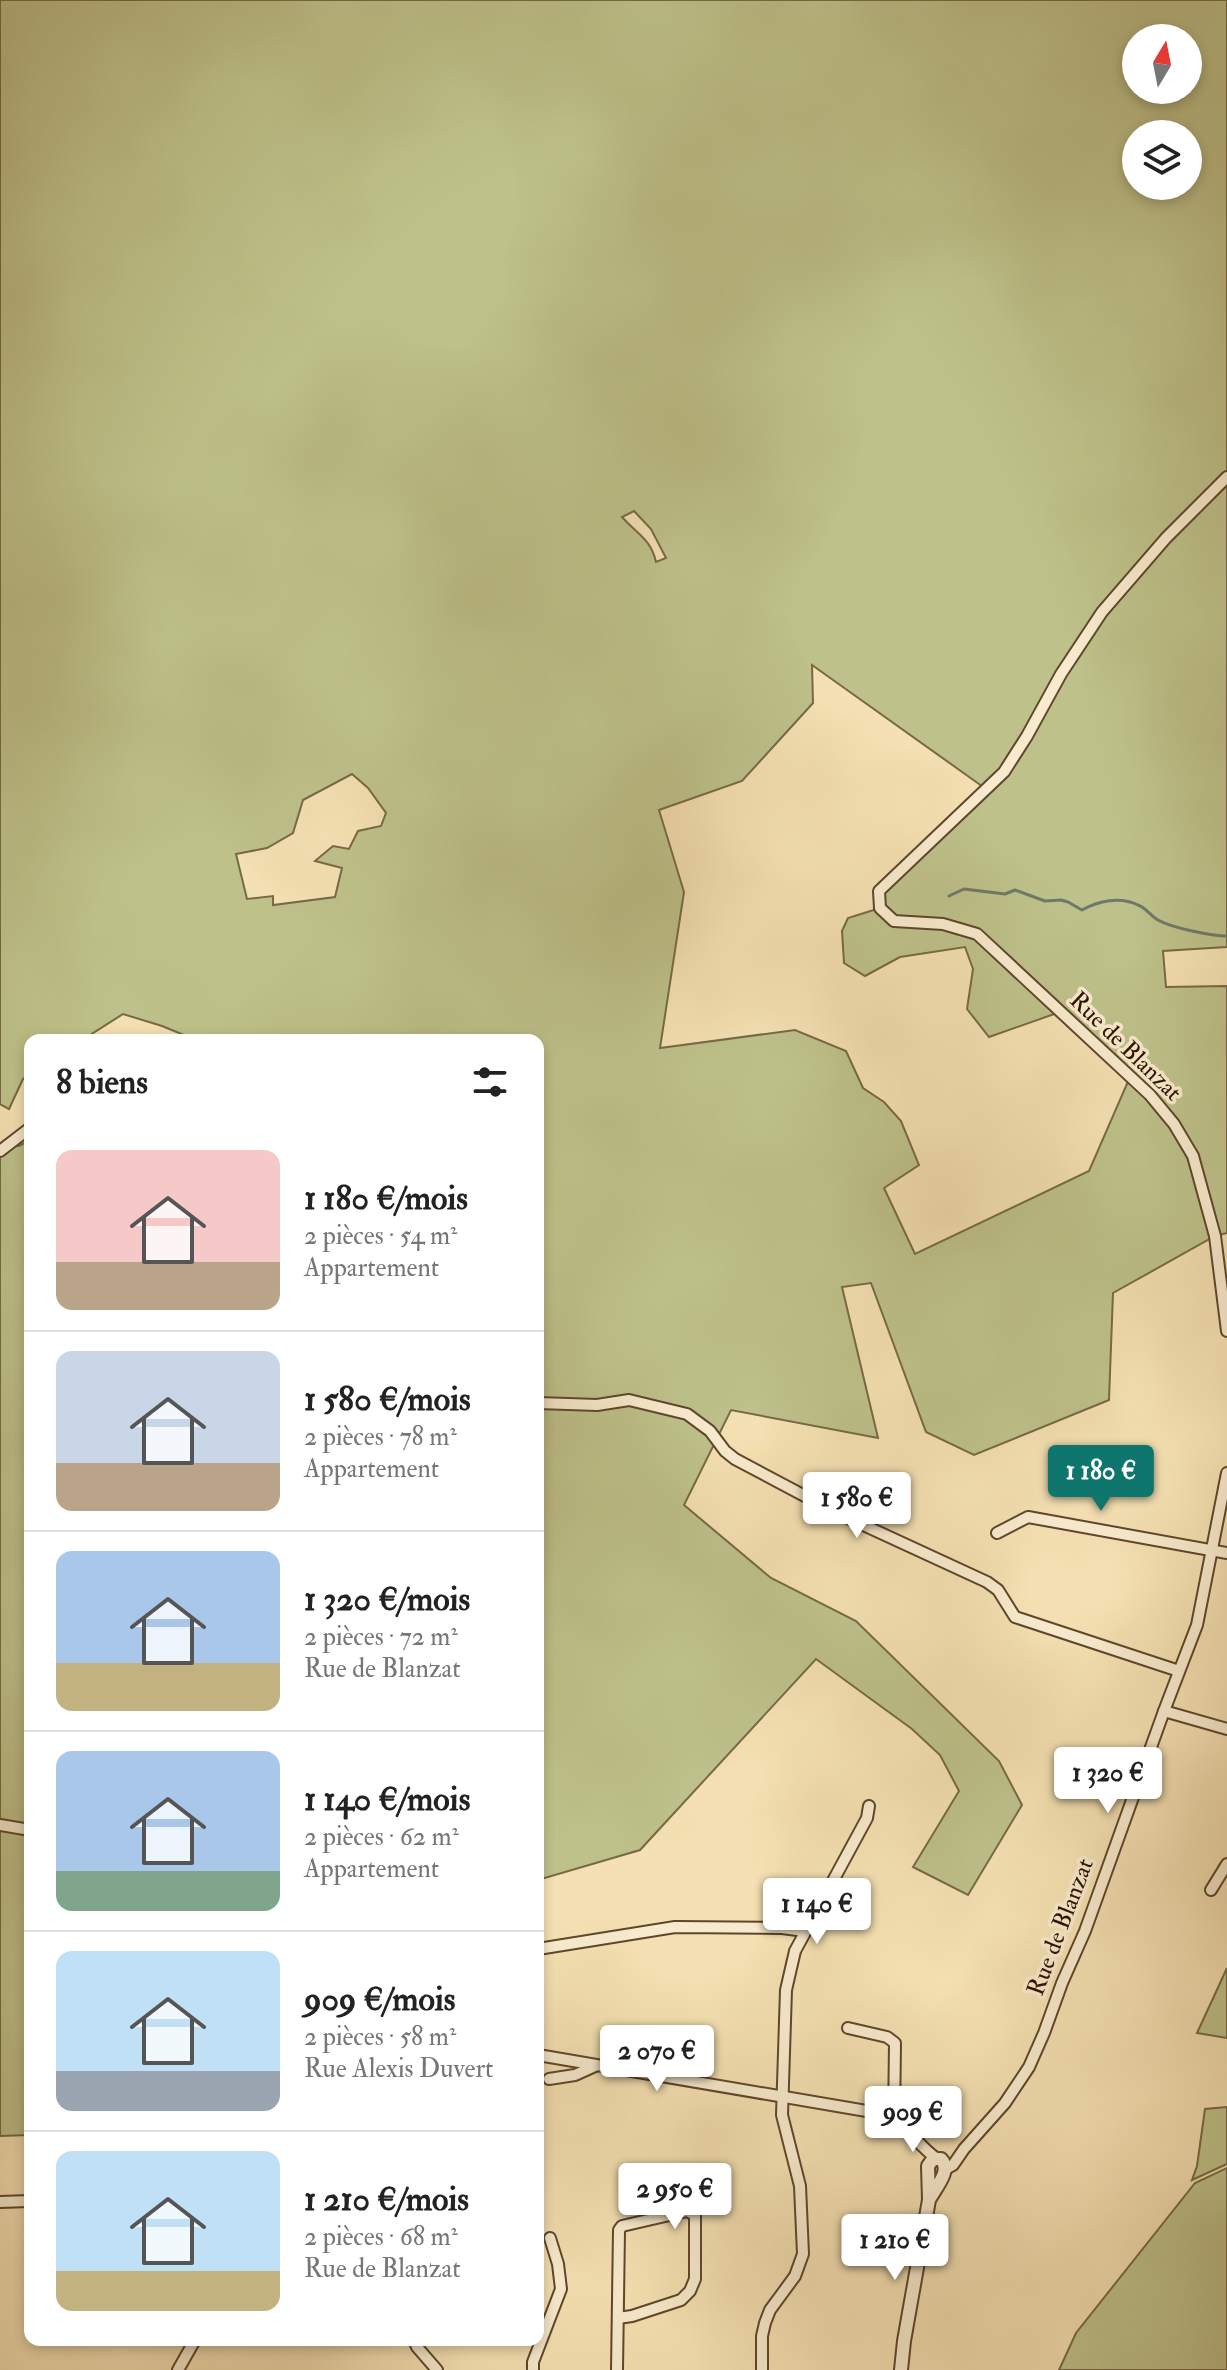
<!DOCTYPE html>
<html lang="fr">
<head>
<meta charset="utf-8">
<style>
  :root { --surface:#fff; --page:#f6f6f6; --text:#222; --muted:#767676; --line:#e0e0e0; --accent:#0f766e }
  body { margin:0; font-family:"IM FELL Double Pica",serif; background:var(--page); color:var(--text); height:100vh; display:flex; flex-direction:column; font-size:30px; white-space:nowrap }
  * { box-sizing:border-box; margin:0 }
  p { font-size:26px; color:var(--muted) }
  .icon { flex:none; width:44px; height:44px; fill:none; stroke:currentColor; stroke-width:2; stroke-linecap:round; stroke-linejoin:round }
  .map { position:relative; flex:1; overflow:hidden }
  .sheet { position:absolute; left:24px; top:1034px; width:520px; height:1312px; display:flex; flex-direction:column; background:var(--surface); border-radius:16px; box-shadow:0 4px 12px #0003 }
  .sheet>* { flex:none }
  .needle { width:52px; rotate:10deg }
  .fabs { position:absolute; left:1122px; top:24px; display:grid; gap:16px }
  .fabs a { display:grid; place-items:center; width:80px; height:80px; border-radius:50%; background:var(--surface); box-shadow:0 4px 12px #0003; font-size:40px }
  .price { position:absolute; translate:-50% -68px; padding:0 18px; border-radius:8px; background:#fff; color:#222; font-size:26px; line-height:52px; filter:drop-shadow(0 2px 4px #0008) }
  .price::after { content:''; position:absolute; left:50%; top:48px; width:24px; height:18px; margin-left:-12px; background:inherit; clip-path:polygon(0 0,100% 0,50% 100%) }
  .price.active { background:var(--accent); color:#fff }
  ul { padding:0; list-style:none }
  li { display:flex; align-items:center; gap:24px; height:200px; padding:0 32px }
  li+li { border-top:2px solid var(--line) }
  li span { display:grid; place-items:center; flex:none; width:224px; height:160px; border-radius:16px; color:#555 }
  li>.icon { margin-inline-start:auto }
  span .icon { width:96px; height:96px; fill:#fffc; stroke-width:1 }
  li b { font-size:34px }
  h2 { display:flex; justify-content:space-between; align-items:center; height:96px; padding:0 32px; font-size:34px }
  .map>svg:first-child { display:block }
  .green { fill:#bec18a; stroke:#766a45; stroke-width:2; fill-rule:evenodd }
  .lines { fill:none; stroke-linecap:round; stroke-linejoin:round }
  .stream { stroke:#707968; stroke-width:3 }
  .minor-casing { stroke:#5f462c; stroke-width:14 }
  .tertiary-casing { stroke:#5f462c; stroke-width:16 }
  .minor { stroke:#f8ebcd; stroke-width:10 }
  .tertiary { stroke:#f8ebcd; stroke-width:12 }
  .labels { text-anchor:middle; stroke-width:7; stroke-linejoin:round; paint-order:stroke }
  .street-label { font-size:24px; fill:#2d1200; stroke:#f8ebcd }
</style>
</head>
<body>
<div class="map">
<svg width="1227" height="2370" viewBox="0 0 1227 2370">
  <rect width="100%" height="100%" fill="#f4e0b2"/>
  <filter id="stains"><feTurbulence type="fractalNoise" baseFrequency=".0025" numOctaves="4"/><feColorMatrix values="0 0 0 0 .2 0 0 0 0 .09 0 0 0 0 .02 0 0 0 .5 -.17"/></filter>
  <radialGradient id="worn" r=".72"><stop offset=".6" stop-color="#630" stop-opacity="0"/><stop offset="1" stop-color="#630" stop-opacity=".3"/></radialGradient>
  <g class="green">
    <path d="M0,0H1227V947L1163,951L1166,987L1227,986V1233L1215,1236L1113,1293L1109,1400L974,1455L926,1432L871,1283L842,1287L878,1438L731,1410L684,1505L771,1578L856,1621L999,1761L1022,1805L968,1895L913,1867L959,1791L940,1755L912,1729L816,1659L640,1850L538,1880V1040H196L162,1026L123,1014L90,1035L57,1040H30V1074L23,1079L9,1109L0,1104ZM1136,38H1188V90H1136ZM1136,134H1188V186H1136ZM634,511L651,529L666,558L656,562C651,539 637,534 622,517ZM812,665L986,789L879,891L880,908L848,918L842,931L844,963L865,976L900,957L965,947L973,969L967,1009L989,1037L1060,1012L1130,1077L1089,1171L915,1254L884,1188L919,1165L901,1121L884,1102L863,1088L846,1051L795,1030L660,1048L684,892L659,810L742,781L813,703ZM352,774L368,788L386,813L381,826L358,831L349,849L333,846L315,861L342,868L335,897L273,905V896L247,899L236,854L267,848L293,833L303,800Z"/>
    <path d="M30,1140V2135L0,2136V1145L19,1146Z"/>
    <path d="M1227,1968V2038L1197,2033Z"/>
    <path d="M1227,2107V2164L1192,2180L1197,2166L1205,2109Z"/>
    <path d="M1227,2168V2370H1059L1076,2333L1195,2183Z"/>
  </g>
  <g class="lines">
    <path class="stream" d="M949,896L964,889L1005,894L1015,890L1045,901L1061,900L1068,902L1082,910C1098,901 1120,896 1138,905C1146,908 1151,916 1158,920C1172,928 1212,936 1227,936"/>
    <g class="minor-casing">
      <g id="minor">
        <path d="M1227,477L1166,538L1102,612L1061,674L1027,736L1004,772L879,891L880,908L894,921L943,924L977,934L1150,1095L1174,1124L1193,1156L1215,1236L1227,1331"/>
        <path d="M0,1151L30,1128"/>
        <path d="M538,1403L597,1405L629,1400L687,1414L710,1431L725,1451L735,1459L833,1511L987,1582L998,1590L1015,1617L1179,1671"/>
        <path d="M997,1533L1028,1517L1227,1553"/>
        <path d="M1164,1711L1227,1729"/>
        <path d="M0,1825L30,1830"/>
        <path d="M1211,1890L1227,1864"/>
        <path d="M538,1949L675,1927L782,1928L805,1931"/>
        <path d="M848,2028L887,2037L895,2043L894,2119"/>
        <path d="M538,2055L884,2114C907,2124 916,2144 936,2158"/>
        <path d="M549,2079L575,2075L595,2066"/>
        <path d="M946,2169L953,2165L964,2149L1005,2103L1029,2067L1044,2033L1062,1983L1085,1931L1164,1711L1197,1625L1227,1473"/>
        <path d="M0,2202L30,2201"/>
        <path d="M414,2340L417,2347L437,2370"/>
        <path d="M178,2370L195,2340"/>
        <path d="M533,2370V2362L561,2289L558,2264L550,2238"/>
        <path d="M617,2370L619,2230L622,2226L687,2211L695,2215V2279L690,2291L681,2300L632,2316L618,2318"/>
        <path d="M762,2370V2336L765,2323L770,2310L795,2276L803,2254L800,2186L782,2115L786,1990L795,1951L867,1818L869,1806"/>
      </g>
    </g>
    <g class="tertiary-casing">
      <path id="tertiary" d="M901,2370L904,2341L929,2200L928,2166L933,2159H941C952,2170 936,2187 929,2200"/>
    </g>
    <use href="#minor" class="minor"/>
    <use href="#tertiary" class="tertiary"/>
  </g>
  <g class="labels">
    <g class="street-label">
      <text transform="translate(1126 1046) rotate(44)" y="8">Rue de Blanzat</text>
      <text transform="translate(1060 1927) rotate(-69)" y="8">Rue de Blanzat</text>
    </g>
  </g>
  <rect width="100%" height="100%" filter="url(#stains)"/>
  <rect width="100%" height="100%" fill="url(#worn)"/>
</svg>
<div class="fabs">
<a><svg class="needle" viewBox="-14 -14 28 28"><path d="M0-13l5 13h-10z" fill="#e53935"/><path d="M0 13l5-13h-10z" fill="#767676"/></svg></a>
<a><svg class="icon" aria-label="layers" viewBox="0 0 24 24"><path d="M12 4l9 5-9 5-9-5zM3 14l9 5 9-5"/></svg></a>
</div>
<b class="price active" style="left:1101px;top:1513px">1 180 €</b>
<b class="price" style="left:857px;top:1540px">1 580 €</b>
<b class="price" style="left:1108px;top:1815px">1 320 €</b>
<b class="price" style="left:817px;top:1946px">1 140 €</b>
<b class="price" style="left:657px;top:2093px">2 070 €</b>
<b class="price" style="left:913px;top:2154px">909 €</b>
<b class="price" style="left:675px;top:2231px">2 950 €</b>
<b class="price" style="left:895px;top:2282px">1 210 €</b>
<section class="sheet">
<h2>8 biens<svg class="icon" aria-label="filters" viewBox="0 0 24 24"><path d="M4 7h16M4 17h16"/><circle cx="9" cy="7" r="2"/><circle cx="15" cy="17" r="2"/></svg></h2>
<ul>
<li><span style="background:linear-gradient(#f6c9c9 70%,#b9a48a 0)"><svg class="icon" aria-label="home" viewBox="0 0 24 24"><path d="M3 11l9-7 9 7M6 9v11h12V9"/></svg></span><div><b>1 180 €/mois</b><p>2 pièces · 54 m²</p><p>Appartement</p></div></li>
<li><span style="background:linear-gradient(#c9d6e8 70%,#b9a48a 0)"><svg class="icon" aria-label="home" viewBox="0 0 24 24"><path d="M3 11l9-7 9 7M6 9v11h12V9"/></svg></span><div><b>1 580 €/mois</b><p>2 pièces · 78 m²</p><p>Appartement</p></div></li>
<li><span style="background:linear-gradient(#a9c7e8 70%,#c2b280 0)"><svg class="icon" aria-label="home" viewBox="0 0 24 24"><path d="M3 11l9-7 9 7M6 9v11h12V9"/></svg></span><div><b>1 320 €/mois</b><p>2 pièces · 72 m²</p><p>Rue de Blanzat</p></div></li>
<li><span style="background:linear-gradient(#a9c7e8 75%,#7fa58c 0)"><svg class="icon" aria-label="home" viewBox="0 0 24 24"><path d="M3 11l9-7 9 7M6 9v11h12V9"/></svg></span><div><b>1 140 €/mois</b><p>2 pièces · 62 m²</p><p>Appartement</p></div></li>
<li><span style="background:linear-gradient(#bfe0f5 75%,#9aa5b1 0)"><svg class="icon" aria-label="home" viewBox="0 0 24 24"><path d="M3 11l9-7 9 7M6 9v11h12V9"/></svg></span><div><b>909 €/mois</b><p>2 pièces · 58 m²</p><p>Rue Alexis Duvert</p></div></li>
<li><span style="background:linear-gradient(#bfe0f5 75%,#c2b280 0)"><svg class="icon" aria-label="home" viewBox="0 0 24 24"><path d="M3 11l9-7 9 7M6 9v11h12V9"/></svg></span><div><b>1 210 €/mois</b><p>2 pièces · 68 m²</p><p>Rue de Blanzat</p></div></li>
</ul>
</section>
</div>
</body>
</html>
